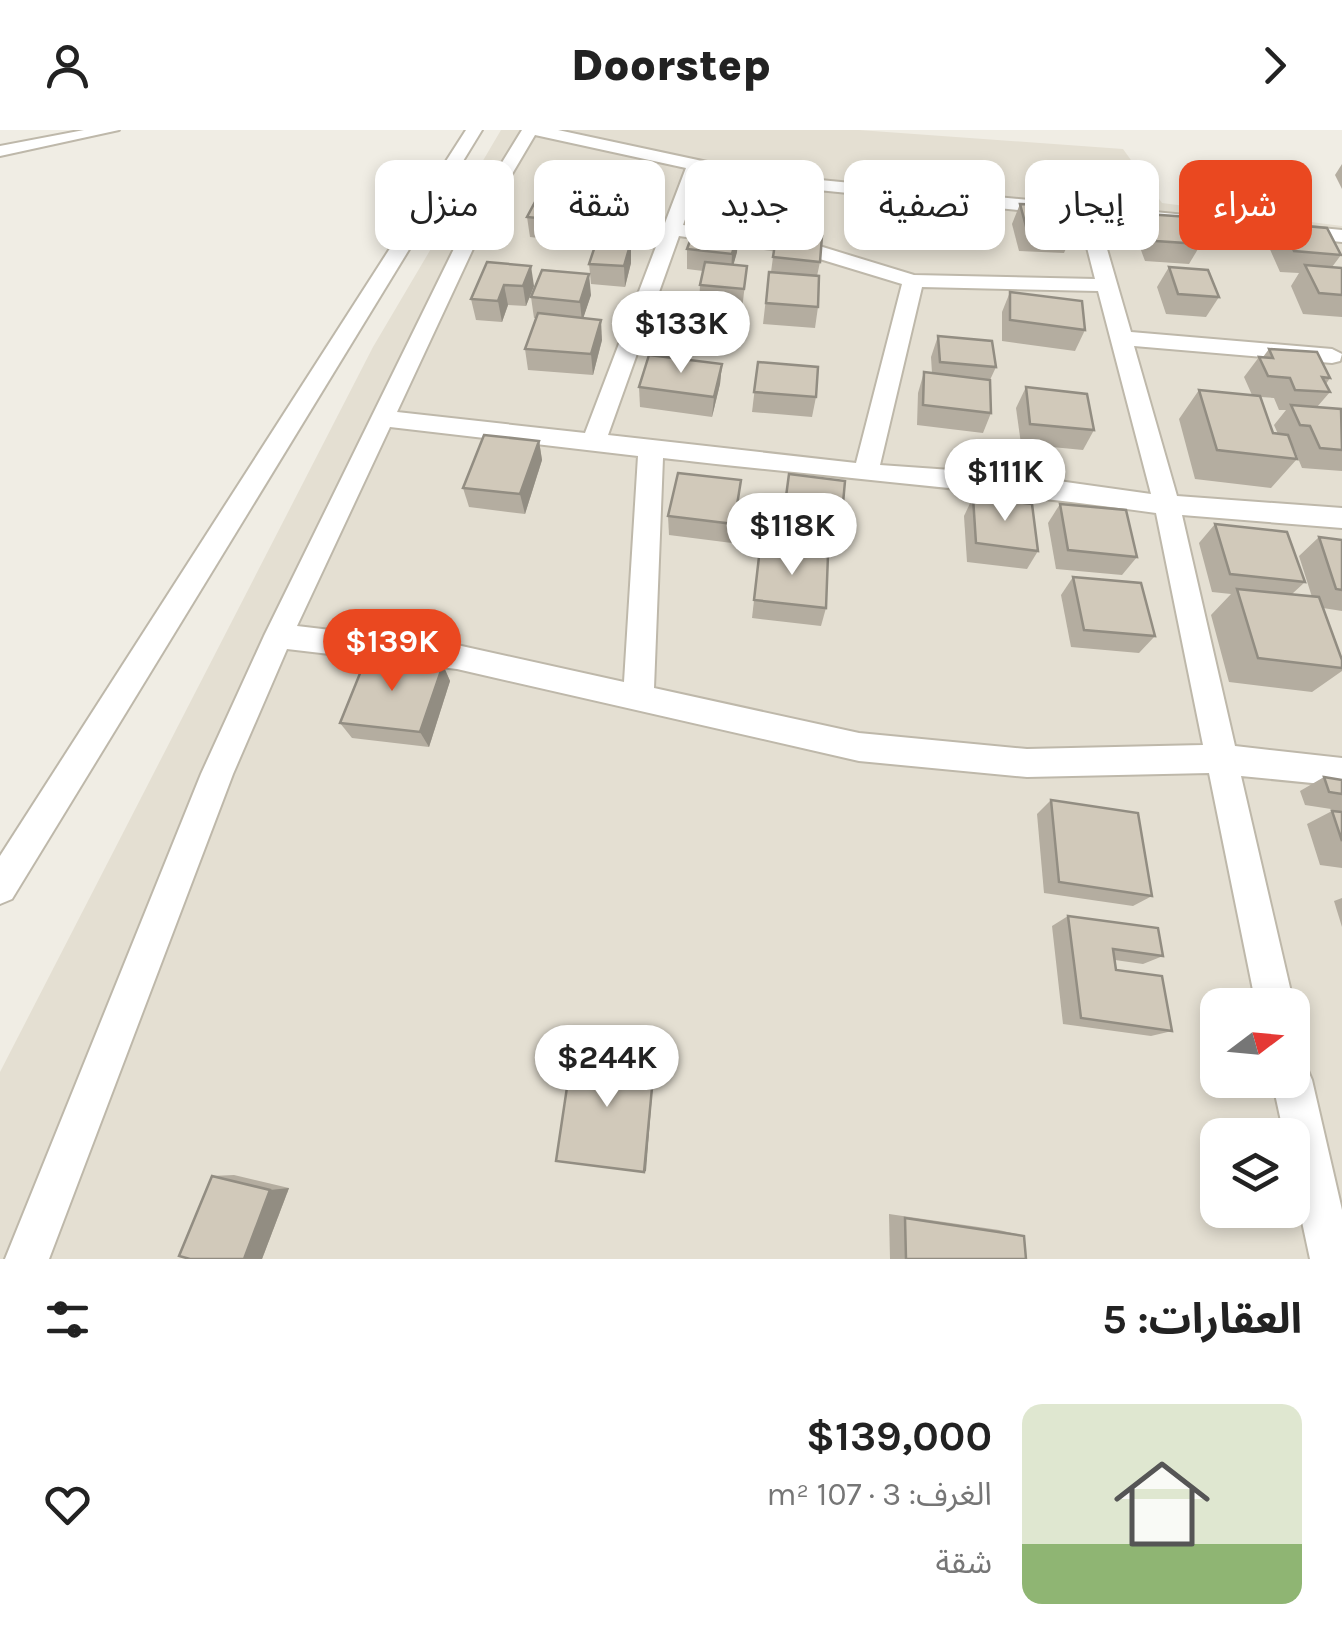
<!DOCTYPE html>
<html lang="ar">
<head>
<meta charset="utf-8">
<style>
  :root { --surface:#fff; --page:#f6f6f6; --text:#222; --muted:#767676; --line:#e0e0e0; --accent:#ea4820 }
  body { margin:0; font-family:Karla,"Noto Sans Arabic",sans-serif; background:var(--page); color:var(--text); direction:rtl; height:100vh; display:flex; flex-direction:column; font-size:38px; white-space:nowrap }
  * { box-sizing:border-box; margin:0 }
  p { font-size:32px; color:var(--muted) }
  .icon { flex:none; width:55px; height:55px; fill:none; stroke:currentColor; stroke-width:2; stroke-linecap:round; stroke-linejoin:round }
  .map { position:relative; height:1129px; overflow:hidden; direction:ltr }
  .details { display:flex; flex-direction:column; background:var(--surface); flex:1 }
  .details>* { flex:none }
  .top-card { position:absolute; left:30px; top:30px; width:1282px; height:90px; direction:rtl; display:flex; gap:20px }
  .needle { width:65px; rotate:74deg }
  .fabs { position:absolute; left:1200px; top:858px; display:grid; gap:20px }
  .fabs a { display:grid; place-items:center; width:110px; height:110px; border-radius:20px; background:var(--surface); box-shadow:0 5px 15px #0003; font-size:50px }
  .price { position:absolute; translate:-50% -85px; padding:0 22px; border-radius:35px; background:#fff; color:#222; font-size:32px; line-height:65px; filter:drop-shadow(0 2px 5px #0008) }
  .price::after { content:''; position:absolute; left:50%; top:60px; width:30px; height:22px; margin-left:-15px; background:inherit; clip-path:polygon(0 0,100% 0,50% 100%) }
  .price.on { background:var(--accent); color:#fff }
  ul { padding:0; list-style:none }
  li { display:flex; align-items:center; gap:30px; height:250px; padding:0 40px }
  li+li { border-top:2px solid var(--line) }
  li span { display:grid; place-items:center; flex:none; width:280px; height:200px; border-radius:20px; color:#555 }
  li>.icon { margin-inline-start:auto }
  span .icon { width:120px; height:120px; fill:#fffc; stroke-width:1 }
  li b { font-size:42px }
  h2 { display:flex; justify-content:space-between; align-items:center; height:120px; padding:0 40px; font-size:42px }
  .tag { padding:0 35px; border-radius:20px; background:var(--surface); box-shadow:0 5px 15px #0003; font-size:35px; line-height:90px }
  .tag.on { background:var(--accent); color:#fff }
  header { display:flex; justify-content:space-between; align-items:center; height:130px; padding:0 40px; background:var(--surface); font-size:45px; font-weight:800 }
  .map>svg:first-child { display:block }
  .residential { fill:#e4dfd2; fill-rule:evenodd }
  .lines { fill:none; stroke-linecap:round; stroke-linejoin:round }
  .minor-casing { stroke:#beb8aa; stroke-width:4 }
  .minor { fill:#fff; fill-rule:evenodd }
  .wall { fill:#b4ada0; fill-rule:evenodd }
  .shaded-wall { fill:#928d82 }
  .building { fill:#d1c9ba; stroke:#928d82; stroke-width:2.5 }
</style>
</head>
<body>
<header><svg class="icon" aria-label="forward" viewBox="0 0 24 24"><path d="M9 5l7 7-7 7"/></svg>Doorstep<svg class="icon" aria-label="person" viewBox="0 0 24 24"><circle cx="12" cy="8" r="4"/><path d="M4 21q1-7 8-7t8 7"/></svg></header>
<div class="map">
<svg width="1342" height="1129" viewBox="0 0 1342 1129">
  <rect width="100%" height="100%" fill="#f0ede4"/>
  <path class="residential" d="M501,0H859L1123,19L1162,73L1342,96V1129H0V942L373,217ZM1218,875H1292V950H1218ZM1218,1005H1292V1080H1218Z"/>
  <g class="lines">
    <g class="minor-casing">
      <g id="minor">
        <path d="M84,0H119L0,26V16Z"/>
        <path d="M466,0H482L12,769L0,774V726Z"/>
        <path d="M522,0H558L768,45L1342,100V112L1098,88L1131,202L1332,219L1342,224L1340,231L1332,233L1134,216L1177,366L1342,378V398L1182,385L1235,616L1342,628V656L1241,646L1294,875L1292,878L1256,875L1209,643L1027,647L859,631L457,539L287,519L233,644L49,1129H5L201,644L264,506L474,78ZM535,5L686,38L585,303L397,282L492,78ZM702,41L768,55L1079,86L1095,149L914,145L803,111L683,95ZM679,106L800,123L902,154L856,333L608,305ZM922,157L1098,161L1151,364L1008,344L880,335ZM390,297L638,326L624,552L457,515L297,496ZM663,328C827,347 992,360 1156,383L1203,615L1027,619L859,603L654,558Z"/>
        <path d="M1292,931L1306,936L1312,950L1342,1080V1129H1310L1292,1045V1005H1284L1272,950H1292Z"/>
      </g>
    </g>
    <use href="#minor" class="minor"/>
  </g>
  <g class="wall">
    <path d="M1342,34V59L1335,45Z"/>
    <path d="M586,57L637,58L632,78L633,98L629,112L631,133L625,157L591,154L589,134L595,116L594,99L596,93L593,92V78H591L592,86L579,113L530,107L527,87L587,64Z"/>
    <path d="M1020,74L1073,103L1064,123L1019,121L1012,94Z"/>
    <path d="M1145,84L1201,114L1189,134L1145,131L1135,104Z"/>
    <path d="M1282,94L1341,125L1332,137L1342,138V187L1303,184L1291,156L1299,143L1280,142L1268,115Z"/>
    <path d="M738,101L737,122L733,135L747,136L742,180L699,176L700,155L703,141L687,139V119Z"/>
    <path d="M773,127L820,132L817,146L818,177L815,198L763,194L769,142H771Z"/>
    <path d="M487,132L534,156L526,176L508,175L502,192L476,190L471,169Z"/>
    <path d="M1169,137L1219,167L1206,187L1166,184L1157,157Z"/>
    <path d="M1010,162L1085,200L1075,221L1002,211V182Z"/>
    <path d="M591,165L583,188L602,210L593,245L528,240L525,219L536,188H534L531,167Z"/>
    <path d="M938,206L996,237L990,250L991,283L983,303L917,295L918,263L924,242L932,243L931,227Z"/>
    <path d="M1269,219L1330,248L1326,254L1330,262L1317,277L1342,281V341L1302,338L1293,316L1297,329L1271,358L1195,349L1179,289L1199,260L1252,265L1244,247L1259,227H1263ZM1261,267L1274,268L1279,280H1286L1274,295L1278,304L1273,303Z"/>
    <path d="M758,232L816,267L812,287L752,282Z"/>
    <path d="M722,234L720,254L712,287L640,277L639,257Z"/>
    <path d="M1026,257L1094,300L1083,320L1021,314L1016,278Z"/>
    <path d="M539,311L542,330L525,384L469,377L463,358Z"/>
    <path d="M789,344L841,396L836,415L780,408Z"/>
    <path d="M973,367L1038,421L1027,439L967,432L964,386Z"/>
    <path d="M739,369L732,413L669,405L668,386Z"/>
    <path d="M1060,374L1137,427L1122,445L1056,439L1048,393Z"/>
    <path d="M1215,394L1305,452L1292,464L1312,467L1299,426L1319,407L1342,410V481L1323,478L1342,530V541L1312,562L1229,552L1211,485L1231,464L1212,462L1199,413Z"/>
    <path d="M760,418L826,478L821,496L752,488Z"/>
    <path d="M1073,447L1155,506L1139,523L1071,517L1061,465Z"/>
    <path d="M443,535L450,551L429,617L352,608L340,593Z"/>
    <path d="M1324,647L1342,650V738L1320,735L1307,694L1332,681L1331,679L1305,675L1300,661Z"/>
    <path d="M1051,670L1152,766L1133,776L1044,763L1037,684Z"/>
    <path d="M1342,768V797L1334,771Z"/>
    <path d="M1068,786L1163,826L1143,834L1115,830L1116,840L1172,901L1151,906L1063,894L1052,796Z"/>
    <path d="M234,1045L289,1058L262,1129L212,1046Z"/>
    <path d="M889,1084L999,1100L1024,1106L1026,1129H890Z"/>
  </g>
  <g class="shaded-wall">
    <path d="M637,38V58L631,81L630,60Z"/>
    <path d="M590,65L592,86L579,113L577,92Z"/>
    <path d="M632,78L633,98L626,121L625,101Z"/>
    <path d="M738,101L737,122L731,144L732,124Z"/>
    <path d="M631,112V133L625,157L624,136Z"/>
    <path d="M531,136L534,156L526,176L523,156Z"/>
    <path d="M589,144L591,165L582,192L580,172Z"/>
    <path d="M504,155L508,175L502,192L498,171Z"/>
    <path d="M601,190L602,210L593,245L591,224Z"/>
    <path d="M722,234L720,254L712,287L714,267Z"/>
    <path d="M539,311L542,330L525,384L520,364Z"/>
    <path d="M443,535L450,551L429,617L420,602Z"/>
    <path d="M655,926L646,1041L644,1042Z"/>
    <path d="M289,1058L262,1129H244L270,1060Z"/>
  </g>
  <g class="building">
    <path d="M594,35L637,38L630,60L586,57Z"/>
    <path d="M543,57L573,60L590,65L577,92L527,87Z"/>
    <path d="M595,72L608,73L607,76L602,75L599,83L592,82Z"/>
    <path d="M1020,74L1064,76L1073,103L1027,100Z"/>
    <path d="M602,75L632,78L625,101L594,99Z"/>
    <path d="M1145,84L1190,87L1201,114L1156,111Z"/>
    <path d="M1282,94L1327,98L1341,125L1294,121Z"/>
    <path d="M695,97L738,101L732,124L687,119Z"/>
    <path d="M777,101L822,106L820,132L773,127Z"/>
    <path d="M597,110L631,112L624,136L589,134Z"/>
    <path d="M487,132L531,136L523,156L504,155L498,171L471,169Z"/>
    <path d="M705,132L747,136L744,159L700,155Z"/>
    <path d="M1305,135L1342,138V165L1319,163Z"/>
    <path d="M1169,137L1208,140L1219,167L1178,164Z"/>
    <path d="M542,140L589,144L580,172L531,167Z"/>
    <path d="M769,142L819,146L818,177L766,173Z"/>
    <path d="M1010,162L1082,171L1085,200L1010,190Z"/>
    <path d="M538,183L601,190L591,224L525,219Z"/>
    <path d="M938,206L992,211L996,237L940,232Z"/>
    <path d="M1269,219L1317,222L1330,248L1322,247L1330,262L1295,260L1290,248L1268,246L1259,227L1273,228Z"/>
    <path d="M649,225L722,234L714,267L639,257Z"/>
    <path d="M758,232L818,237L816,267L754,262Z"/>
    <path d="M924,242L990,250L991,283L923,275Z"/>
    <path d="M1026,257L1087,264L1094,300L1030,294Z"/>
    <path d="M1199,260L1260,266L1273,303L1288,305L1297,329L1217,320Z"/>
    <path d="M1291,275L1341,279L1342,320L1320,318L1310,296L1300,295Z"/>
    <path d="M484,305L539,311L520,364L463,358Z"/>
    <path d="M678,343L741,350L734,394L668,386Z"/>
    <path d="M789,344L845,351L841,396L783,389Z"/>
    <path d="M973,367L1032,374L1038,421L976,413Z"/>
    <path d="M1060,374L1126,380L1137,427L1068,420Z"/>
    <path d="M1215,394L1287,402L1305,452L1230,444Z"/>
    <path d="M1319,407L1342,410V460L1336,459Z"/>
    <path d="M760,418L828,425L826,478L754,470Z"/>
    <path d="M1073,447L1141,453L1155,506L1084,500Z"/>
    <path d="M1237,459L1319,467L1342,530V538L1258,528Z"/>
    <path d="M367,526L443,535L420,602L340,593Z"/>
    <path d="M1324,647L1342,650V664L1329,662Z"/>
    <path d="M1051,670L1138,683L1152,766L1059,752Z"/>
    <path d="M1332,681L1342,682V711Z"/>
    <path d="M1068,786L1158,798L1163,826L1113,819L1116,840L1162,846L1172,901L1081,888Z"/>
    <path d="M573,917L655,926L644,1042L556,1031Z"/>
    <path d="M212,1046L270,1060L244,1129H190L179,1126Z"/>
    <path d="M905,1088L1024,1106L1026,1129H906Z"/>
  </g>
</svg>
<div class="fabs">
<a><svg class="needle" viewBox="-14 -14 28 28"><path d="M0-13l5 13h-10z" fill="#e53935"/><path d="M0 13l5-13h-10z" fill="#767676"/></svg></a>
<a><svg class="icon" aria-label="layers" viewBox="0 0 24 24"><path d="M12 4l9 5-9 5-9-5zM3 14l9 5 9-5"/></svg></a>
</div>
<b class="price" style="left:681px;top:246px">$133K</b>
<b class="price" style="left:1005px;top:394px">$111K</b>
<b class="price" style="left:792px;top:448px">$118K</b>
<b class="price on" style="left:392px;top:564px">$139K</b>
<b class="price" style="left:607px;top:980px">$244K</b>
<div class="top-card">
<a class="tag on">شراء</a>
<a class="tag">إيجار</a>
<a class="tag">تصفية</a>
<a class="tag">جديد</a>
<a class="tag">شقة</a>
<a class="tag">منزل</a>
</div>
</div>
<section class="details">
<h2>العقارات: 5<svg class="icon" aria-label="filters" viewBox="0 0 24 24"><path d="M4 7h16M4 17h16"/><circle cx="9" cy="7" r="2"/><circle cx="15" cy="17" r="2"/></svg></h2>
<ul>
<li><span style="background:linear-gradient(#dfe7d0 70%,#8fb573 0)"><svg class="icon" aria-label="home" viewBox="0 0 24 24"><path d="M3 11l9-7 9 7M6 9v11h12V9"/></svg></span><div><b>$139,000</b><p>الغرف: 3 · 107 m²</p><p>شقة</p></div><svg class="icon" aria-label="heart" viewBox="0 0 24 24"><path d="M12 20l-8-8c-3-5 5-10 8-4 3-6 11-1 8 4z"/></svg></li>
</ul>
</section>
</body>
</html>
